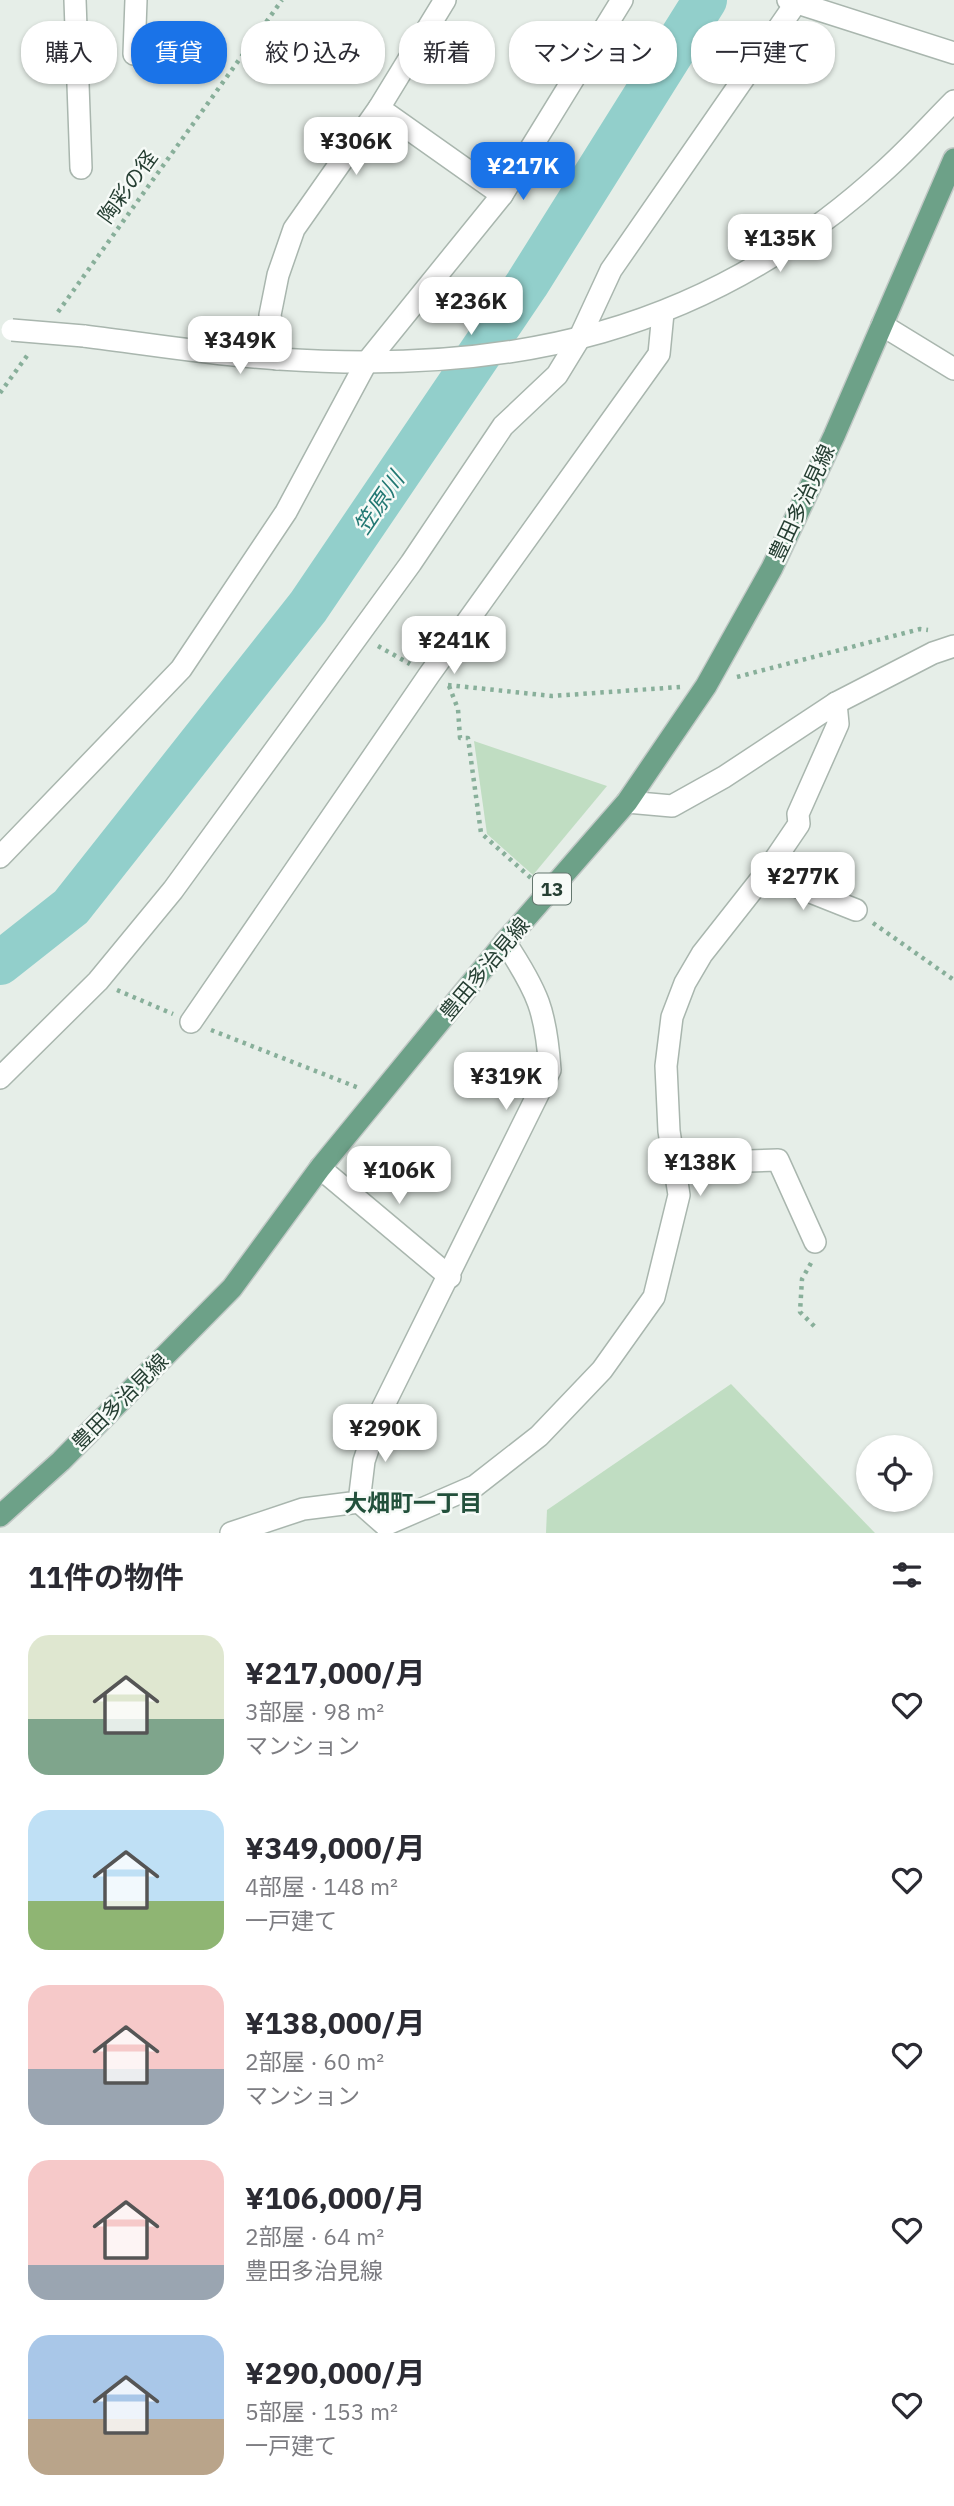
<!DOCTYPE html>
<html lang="ja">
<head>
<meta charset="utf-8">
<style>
  :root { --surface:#fff; --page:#f2f2f3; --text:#2b2b33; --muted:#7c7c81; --accent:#1a73e8 }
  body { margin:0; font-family:"IBM Plex Sans","Noto Sans JP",sans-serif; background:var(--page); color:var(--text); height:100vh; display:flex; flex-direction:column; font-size:26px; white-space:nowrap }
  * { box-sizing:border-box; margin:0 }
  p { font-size:23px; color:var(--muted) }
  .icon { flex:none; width:38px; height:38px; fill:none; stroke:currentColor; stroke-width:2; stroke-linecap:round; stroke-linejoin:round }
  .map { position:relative; height:1533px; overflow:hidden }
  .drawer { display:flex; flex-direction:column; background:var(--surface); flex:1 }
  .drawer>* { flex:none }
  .banner { position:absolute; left:21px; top:21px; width:914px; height:63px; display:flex; gap:14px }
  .buttons { position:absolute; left:856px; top:1435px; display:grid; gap:14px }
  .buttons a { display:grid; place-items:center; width:77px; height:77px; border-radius:50%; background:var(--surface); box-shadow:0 2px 5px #0004; font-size:35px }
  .price { position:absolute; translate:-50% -60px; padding:0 16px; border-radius:14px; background:#fff; color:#222; font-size:23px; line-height:46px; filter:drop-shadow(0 2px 4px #0008) }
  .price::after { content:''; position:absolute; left:50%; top:42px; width:21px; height:16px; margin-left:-10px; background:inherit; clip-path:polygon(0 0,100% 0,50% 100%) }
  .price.active { background:var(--accent); color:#fff }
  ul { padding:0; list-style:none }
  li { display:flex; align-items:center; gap:21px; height:175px; padding:0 28px }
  li span { display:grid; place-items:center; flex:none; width:196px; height:140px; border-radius:21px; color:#555 }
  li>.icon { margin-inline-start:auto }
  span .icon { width:84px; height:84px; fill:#fffc; stroke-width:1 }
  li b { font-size:30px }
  h2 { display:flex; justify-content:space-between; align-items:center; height:84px; padding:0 28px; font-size:30px }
  .chip { padding:0 24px; border-radius:28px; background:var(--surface); box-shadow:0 2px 5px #0004; font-size:24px; line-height:63px }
  .chip.active { background:var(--accent); color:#fff }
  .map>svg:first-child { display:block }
  .green { fill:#c0ddc2 }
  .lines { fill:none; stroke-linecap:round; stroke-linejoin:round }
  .river { stroke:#92cfcb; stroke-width:44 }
  .minor-casing { stroke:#a9b6ae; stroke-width:24 }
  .tertiary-casing { stroke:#a9b6ae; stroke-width:24 }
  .primary-casing { stroke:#c2c9c6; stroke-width:24 }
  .path { stroke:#88af9a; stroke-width:4.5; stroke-dasharray:3.5 5; stroke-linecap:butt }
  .minor { stroke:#fff; stroke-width:21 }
  .tertiary { stroke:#fff; stroke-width:21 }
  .primary { stroke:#6da188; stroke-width:21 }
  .tertiary-bridge-casing { stroke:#a9b6ae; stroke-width:24; stroke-linecap:butt }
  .tertiary-bridge { stroke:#fff; stroke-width:21 }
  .labels { text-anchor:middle; stroke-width:5; stroke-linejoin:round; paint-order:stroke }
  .shield { fill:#f6faf7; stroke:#64776e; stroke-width:2 }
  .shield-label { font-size:19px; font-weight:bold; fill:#263f33 }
  .street-label { font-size:21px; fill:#263f33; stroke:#f6faf7 }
  .water-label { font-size:23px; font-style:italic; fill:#227873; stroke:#f6faf7 }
  .neighbourhood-label { font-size:23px; font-weight:bold; fill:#22503b; stroke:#f6faf7 }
</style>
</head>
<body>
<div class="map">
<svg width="954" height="1533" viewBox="0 0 954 1533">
  <rect width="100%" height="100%" fill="#e6eee8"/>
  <g class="green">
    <path d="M474,741L607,786L533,875L487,834Z"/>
    <path d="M731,1384L875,1533H546L547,1510Z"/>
  </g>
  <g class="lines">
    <path class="river" d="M0,963L71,907L308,607L527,284L705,0"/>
    <g class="minor-casing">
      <g id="minor">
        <path d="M75,0L81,168"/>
        <path d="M788,0L954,53"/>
        <path d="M134,54L136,0"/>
        <path d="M379,108L502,195"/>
        <path d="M882,325L954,369"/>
        <path d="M277,359L270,315L278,275L294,229L379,108L445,0"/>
        <path d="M627,802L672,806L724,777L836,703L933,653L954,646"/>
        <path d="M0,857L181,669L286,512L366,363L502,195L622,0"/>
        <path d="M765,874L856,910"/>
        <path d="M191,1022L429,675L659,354L663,313"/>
        <path d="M0,1078L98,981L173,890L411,563L503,426L557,375L579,339L611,270L798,0"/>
        <path d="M320,1168L450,1277"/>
        <path d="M676,1173L718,1162L778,1160L815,1242"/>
        <path d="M359,1502L385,1525L475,1486L539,1436L602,1370L654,1297L679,1195L669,1131L666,1066L672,1017L685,983L702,954L765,874L799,824L798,814L838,724L836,703"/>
        <path d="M231,1533L303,1509L359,1502L364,1461L380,1413L550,1070C546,1011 538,992 505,942"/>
      </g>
    </g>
    <g class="tertiary-casing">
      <path id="tertiary" d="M84,336C149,344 214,355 279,359C511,375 707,333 883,172C908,150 930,125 954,101"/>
    </g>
    <g class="primary-casing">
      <path id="primary" d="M0,1516L61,1461L232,1288L320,1168L505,942L627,802L706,686L772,568L834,436L954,159"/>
    </g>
    <g class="path">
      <path d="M58,312L282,0"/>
      <path d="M0,393L29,353"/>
      <path d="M378,646L410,664"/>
      <path d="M737,677L920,629L928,630"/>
      <path d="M448,685L552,696L680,687"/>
      <path d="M449,686L458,709L460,738H468L481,833L532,879"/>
      <path d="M873,923L954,980"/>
      <path d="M117,990L173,1014"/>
      <path d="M211,1030L359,1088"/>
      <path d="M811,1263L802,1279L800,1312L817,1329"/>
    </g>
    <use href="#minor" class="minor"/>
    <use href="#tertiary" class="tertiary"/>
    <use href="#primary" class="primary"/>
    <g class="tertiary-bridge-casing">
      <path id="tertiary-bridge" d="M12,330L84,336"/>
    </g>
    <use href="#tertiary-bridge" class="tertiary-bridge"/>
  </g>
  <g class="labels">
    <rect class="shield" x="533" y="873.5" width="38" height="31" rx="5"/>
    <g class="shield-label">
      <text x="552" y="896">13</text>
    </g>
    <g class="street-label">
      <text transform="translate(128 187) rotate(-54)" y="7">陶彩の径</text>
      <text transform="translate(802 503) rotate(-65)" y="7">豊田多治見線</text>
      <text transform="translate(485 969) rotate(-50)" y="7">豊田多治見線</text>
      <text transform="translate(120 1402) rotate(-45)" y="7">豊田多治見線</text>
    </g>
    <g class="water-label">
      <text transform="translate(379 503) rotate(-56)" y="8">笠原川</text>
    </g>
    <g class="neighbourhood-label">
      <text x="413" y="1511">大畑町一丁目</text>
    </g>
  </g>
</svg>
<div class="buttons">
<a><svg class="icon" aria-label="locate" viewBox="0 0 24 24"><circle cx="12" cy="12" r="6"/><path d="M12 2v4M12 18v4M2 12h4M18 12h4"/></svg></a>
</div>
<b class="price" style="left:356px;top:177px">¥306K</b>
<b class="price active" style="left:523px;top:202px">¥217K</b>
<b class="price" style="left:780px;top:274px">¥135K</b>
<b class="price" style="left:471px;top:337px">¥236K</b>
<b class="price" style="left:240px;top:376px">¥349K</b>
<b class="price" style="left:454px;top:676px">¥241K</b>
<b class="price" style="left:803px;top:912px">¥277K</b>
<b class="price" style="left:506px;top:1112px">¥319K</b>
<b class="price" style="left:700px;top:1198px">¥138K</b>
<b class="price" style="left:399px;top:1206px">¥106K</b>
<b class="price" style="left:385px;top:1464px">¥290K</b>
<div class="banner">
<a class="chip">購入</a>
<a class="chip active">賃貸</a>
<a class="chip">絞り込み</a>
<a class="chip">新着</a>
<a class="chip">マンション</a>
<a class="chip">一戸建て</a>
</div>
</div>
<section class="drawer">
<h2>11件の物件<svg class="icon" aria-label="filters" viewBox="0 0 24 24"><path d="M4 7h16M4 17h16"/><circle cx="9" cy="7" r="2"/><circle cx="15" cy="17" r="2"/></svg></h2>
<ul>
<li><span style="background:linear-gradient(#dfe7d0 60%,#7fa58c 0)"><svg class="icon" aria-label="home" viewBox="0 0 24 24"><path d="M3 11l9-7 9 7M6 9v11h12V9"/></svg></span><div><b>¥217,000/月</b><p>3部屋 · 98 m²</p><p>マンション</p></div><svg class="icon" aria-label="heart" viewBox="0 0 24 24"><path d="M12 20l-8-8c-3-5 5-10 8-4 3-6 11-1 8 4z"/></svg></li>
<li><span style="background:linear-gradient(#bfe0f5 65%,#8fb573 0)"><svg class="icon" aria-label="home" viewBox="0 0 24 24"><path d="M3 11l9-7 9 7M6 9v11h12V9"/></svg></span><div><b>¥349,000/月</b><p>4部屋 · 148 m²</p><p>一戸建て</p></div><svg class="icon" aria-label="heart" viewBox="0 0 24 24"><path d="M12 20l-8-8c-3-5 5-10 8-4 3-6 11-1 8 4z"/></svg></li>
<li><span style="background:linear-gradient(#f6c9c9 60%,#9aa5b1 0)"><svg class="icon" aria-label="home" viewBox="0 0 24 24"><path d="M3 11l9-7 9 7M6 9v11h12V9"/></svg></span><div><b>¥138,000/月</b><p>2部屋 · 60 m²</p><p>マンション</p></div><svg class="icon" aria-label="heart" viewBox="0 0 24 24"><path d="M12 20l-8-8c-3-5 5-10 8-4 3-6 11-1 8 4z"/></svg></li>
<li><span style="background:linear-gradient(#f6c9c9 75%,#9aa5b1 0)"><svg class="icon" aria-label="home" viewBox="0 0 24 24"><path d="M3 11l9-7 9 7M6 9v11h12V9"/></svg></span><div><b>¥106,000/月</b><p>2部屋 · 64 m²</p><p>豊田多治見線</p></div><svg class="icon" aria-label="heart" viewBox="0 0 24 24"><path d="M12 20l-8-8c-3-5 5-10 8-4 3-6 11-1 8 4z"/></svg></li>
<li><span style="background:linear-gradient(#a9c7e8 60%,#b9a48a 0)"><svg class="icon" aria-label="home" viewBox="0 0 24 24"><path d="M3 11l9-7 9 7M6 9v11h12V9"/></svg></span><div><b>¥290,000/月</b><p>5部屋 · 153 m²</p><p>一戸建て</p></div><svg class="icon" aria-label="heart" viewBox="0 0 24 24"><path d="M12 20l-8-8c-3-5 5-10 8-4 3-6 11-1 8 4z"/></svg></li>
</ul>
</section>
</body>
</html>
